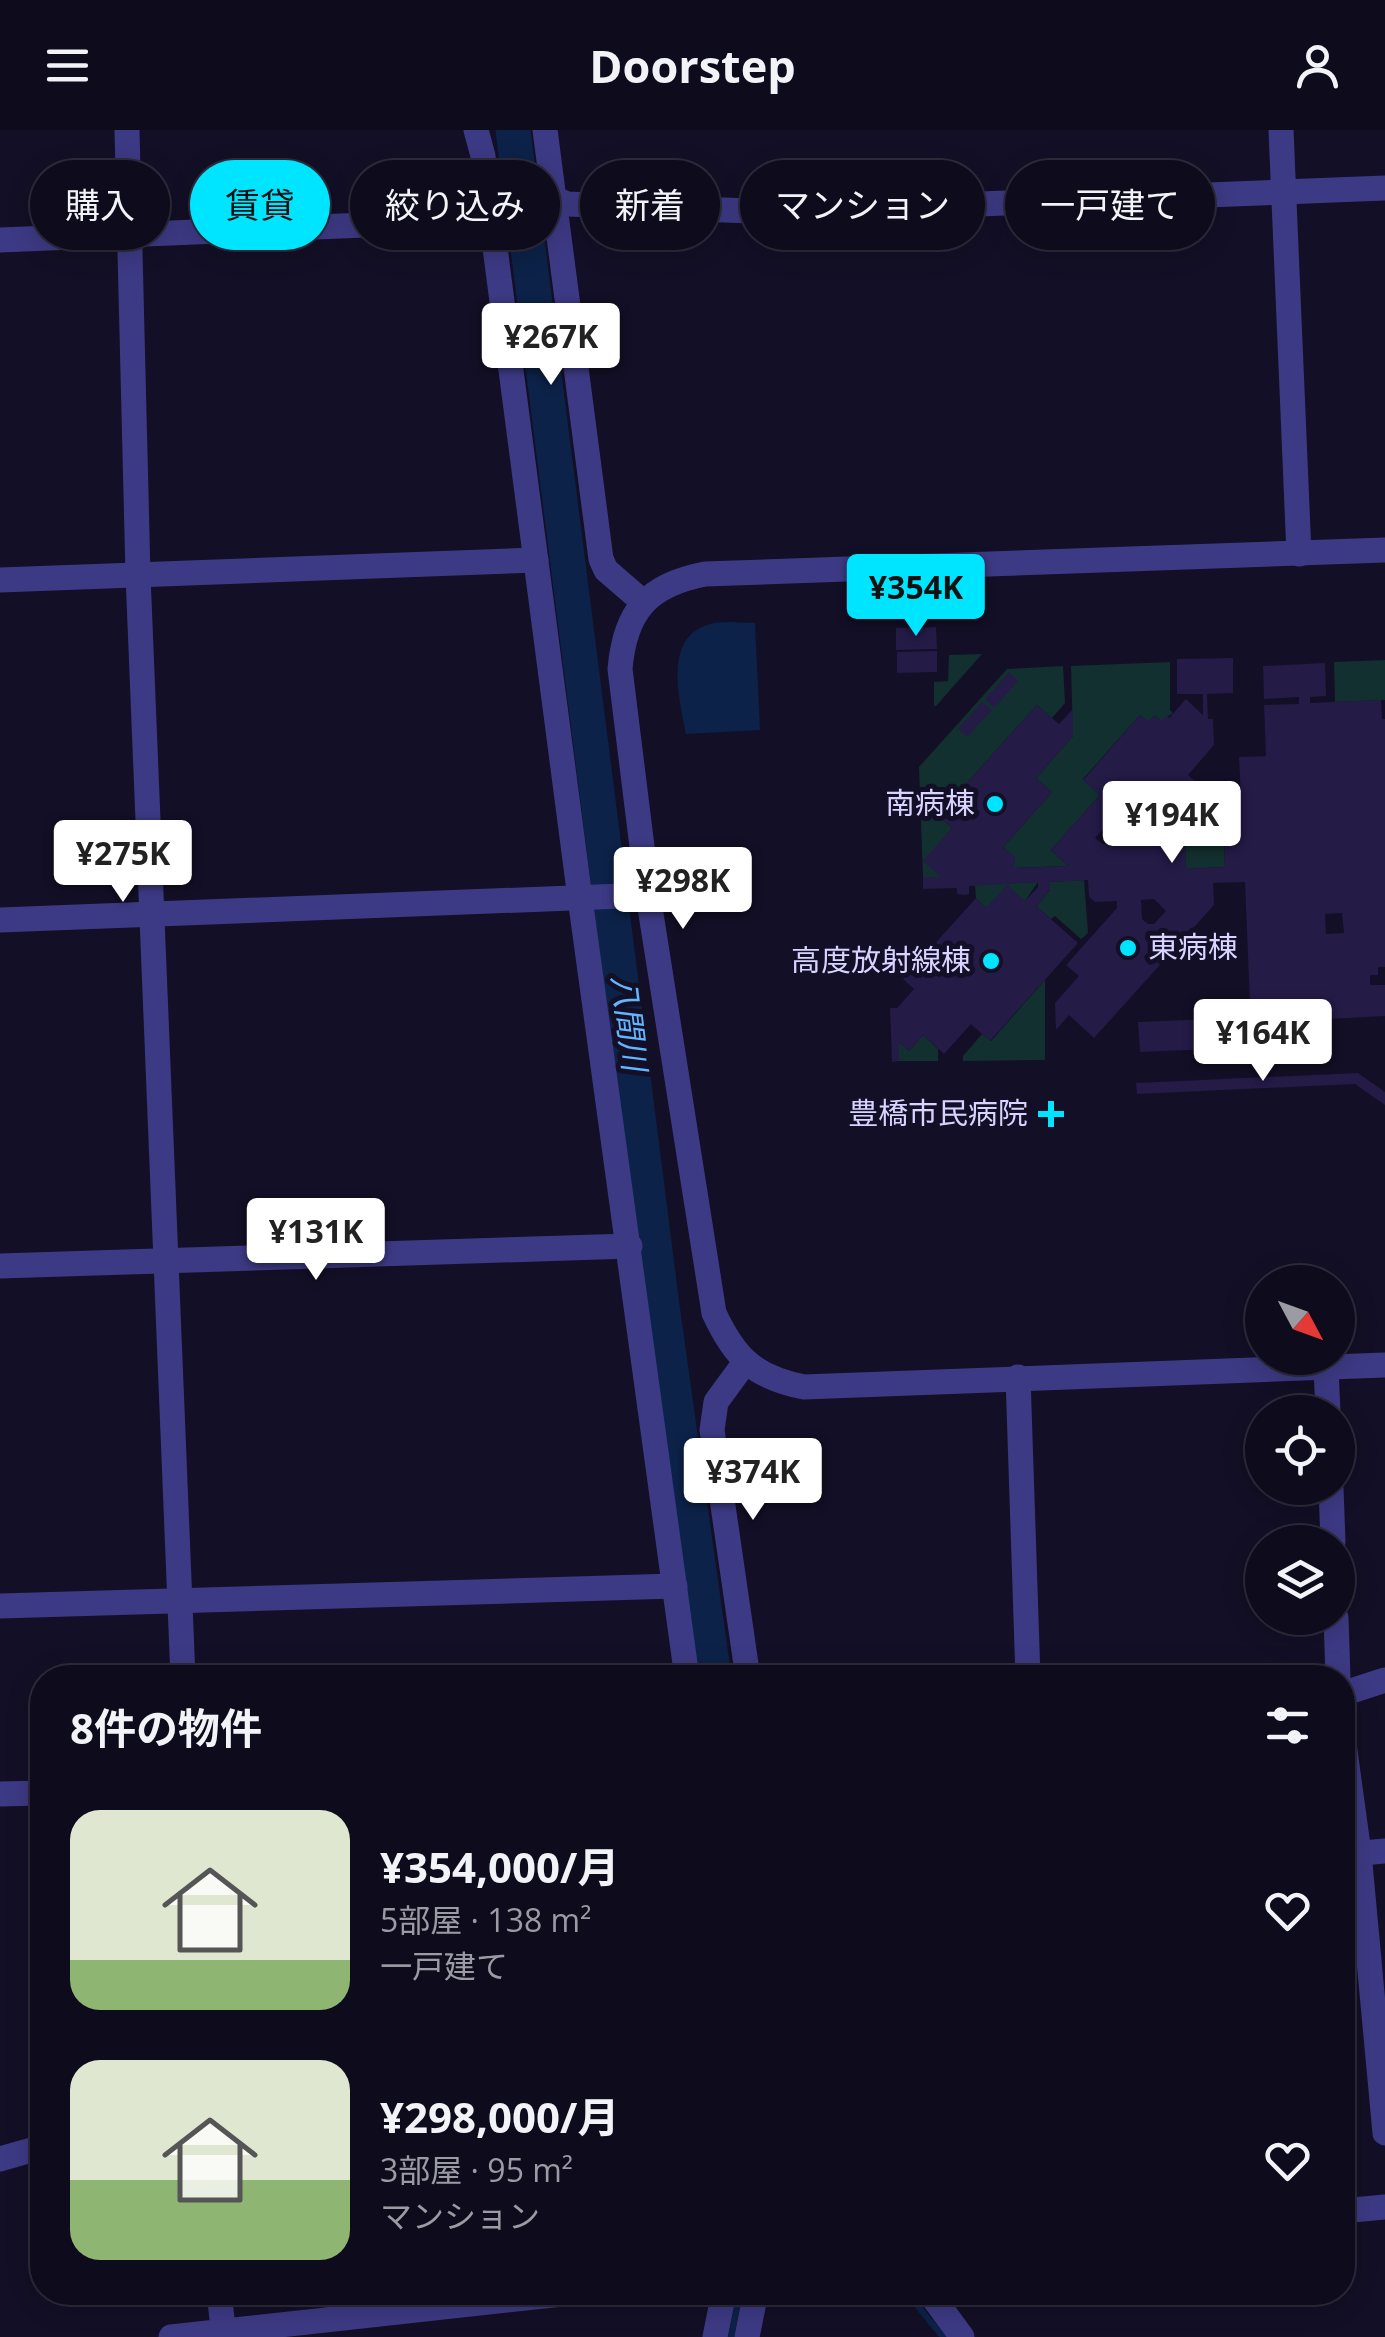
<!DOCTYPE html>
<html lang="ja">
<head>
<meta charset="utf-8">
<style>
  :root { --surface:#0e0b1c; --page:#1c1929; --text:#f1f3f6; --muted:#9b9ba3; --line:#2e2b3b; --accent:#00e5ff }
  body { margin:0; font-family:"Open Sans","Noto Sans JP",sans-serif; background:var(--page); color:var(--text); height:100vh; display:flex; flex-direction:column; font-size:38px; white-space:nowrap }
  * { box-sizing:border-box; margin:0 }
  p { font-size:32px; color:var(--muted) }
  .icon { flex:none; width:55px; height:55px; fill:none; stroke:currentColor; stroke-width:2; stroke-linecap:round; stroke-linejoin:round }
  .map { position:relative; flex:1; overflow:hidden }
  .panel { position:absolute; left:30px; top:1535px; width:1325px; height:640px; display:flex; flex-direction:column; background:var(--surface); border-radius:40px; box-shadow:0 5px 25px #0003,0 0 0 2px var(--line) }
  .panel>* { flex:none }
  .banner { position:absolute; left:30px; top:30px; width:1325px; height:90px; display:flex; gap:20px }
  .needle { width:65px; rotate:131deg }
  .controls { position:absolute; left:1245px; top:1135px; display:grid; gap:20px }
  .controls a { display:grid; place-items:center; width:110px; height:110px; border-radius:50%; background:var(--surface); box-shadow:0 5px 25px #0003,0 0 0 2px var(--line); font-size:50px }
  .price { position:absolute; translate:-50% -85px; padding:0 22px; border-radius:10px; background:#fff; color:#222; font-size:32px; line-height:65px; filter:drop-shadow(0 2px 5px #0008) }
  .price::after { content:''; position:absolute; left:50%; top:60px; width:30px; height:22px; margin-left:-15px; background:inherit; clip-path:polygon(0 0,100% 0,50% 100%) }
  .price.current { background:var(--accent); color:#111 }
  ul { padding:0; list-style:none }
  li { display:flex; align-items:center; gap:30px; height:250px; padding:0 40px }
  li span { display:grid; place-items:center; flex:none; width:280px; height:200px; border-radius:30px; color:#555 }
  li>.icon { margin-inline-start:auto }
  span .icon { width:120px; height:120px; fill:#fffc; stroke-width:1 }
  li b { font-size:42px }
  h2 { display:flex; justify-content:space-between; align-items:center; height:120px; padding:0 40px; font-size:42px }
  .pill { padding:0 35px; border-radius:45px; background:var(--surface); box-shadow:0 5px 25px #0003,0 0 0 2px var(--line); font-size:35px; line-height:90px }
  .pill.current { background:var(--accent); color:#111 }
  header { display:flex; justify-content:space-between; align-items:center; height:130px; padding:0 40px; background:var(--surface); font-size:45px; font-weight:700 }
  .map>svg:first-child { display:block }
  .green { fill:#12302f }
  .water { fill:#0c2248 }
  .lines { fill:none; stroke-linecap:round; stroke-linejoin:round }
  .stream { stroke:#0c2248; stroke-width:6 }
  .river { stroke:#0c2248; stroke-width:35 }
  .building { fill:#241b47; fill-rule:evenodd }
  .minor { stroke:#3d3a85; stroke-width:25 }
  .poi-dot { fill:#00e5ff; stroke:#130f26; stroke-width:4 }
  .labels { text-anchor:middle; stroke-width:10; stroke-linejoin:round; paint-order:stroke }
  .poi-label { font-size:30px; fill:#d9d4ff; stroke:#130f26; text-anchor:end }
  .water-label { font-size:32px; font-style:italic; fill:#62b6ff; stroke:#130f26 }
</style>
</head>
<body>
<header><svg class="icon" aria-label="menu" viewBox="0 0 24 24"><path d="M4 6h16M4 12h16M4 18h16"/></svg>Doorstep<svg class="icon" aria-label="person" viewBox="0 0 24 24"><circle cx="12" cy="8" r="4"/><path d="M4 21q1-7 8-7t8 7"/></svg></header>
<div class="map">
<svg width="1385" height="2207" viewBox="0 0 1385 2207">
  <rect width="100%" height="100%" fill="#130f26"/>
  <g class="green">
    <path d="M982,524L936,576H934V552L948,551L949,525Z"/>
    <path d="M1385,530V570L1335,572L1334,532Z"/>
    <path d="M1170,532V580L1173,583L1161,591L1155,585L1149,592L1140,585L1083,649L1100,665L1051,720L1068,736L1015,738L1014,727L1003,717L1052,662L1036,648L1073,606L1071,536Z"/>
    <path d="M1063,536L1065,573L1052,588L1037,575L938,685L952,698L941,747H923L919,637L1007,539Z"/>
    <path d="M1204,697L1205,711H1224L1225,737L1186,739L1185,698Z"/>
    <path d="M1084,750L1088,803L1081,809L1055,786L1051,789L1036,776L1050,760V752Z"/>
    <path d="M1038,752L1025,771L986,778L976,768L975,755Z"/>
    <path d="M1045,850V930L963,931V926L982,904L991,911Z"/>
    <path d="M923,905L938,919V931H899V912L909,921Z"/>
  </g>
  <path class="water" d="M755,493L760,600L686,604C680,571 663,509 707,495C721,490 740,493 755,493Z"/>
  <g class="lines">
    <g class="stream">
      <path d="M906,2162L943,2207"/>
      <path d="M731,2207L740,2162"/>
    </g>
    <path class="river" d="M513,0L662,1176L714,1548"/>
  </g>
  <g class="building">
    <path d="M936,497L937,519L896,520V498Z"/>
    <path d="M937,521V542L897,543V522Z"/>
    <path d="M1233,528V563L1207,564L1208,589H1213L1214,615L1188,645L1203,658L1192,670L1241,668L1239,627L1266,626L1264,575L1299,574V567L1264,569L1263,536L1325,533L1326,566L1310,567V573L1381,570L1382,589H1385V837H1378V845H1370V855H1385V886L1327,889L1328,895L1251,898L1245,752L1213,753L1214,775L1094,908L1069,885L1056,900L1055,873L1079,846L1066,835L1117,778V771L1095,772L1089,767L1088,750L1050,752V760L1036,776L1078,813L990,911L971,894L944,924L923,905L909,921L899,912V931L892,932L890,878H897L914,859L903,849L976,768L986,778L1007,755L1025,771L1038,757V752L969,756V764L964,765L957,764V758L923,759V747H941L923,731L952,698L938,685L1037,575L1059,594L1073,579V606L1036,648L1052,662L1003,717L1015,727V738L1068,736L1051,720L1100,665L1083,650L1140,585L1149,592L1155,585L1161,591L1167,585L1169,588L1186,569L1203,585V564H1177V529ZM1106,696L1112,700L1118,696L1124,701V713L1103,714L1095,708ZM1204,697L1205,711H1224L1225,737L1186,739L1185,698ZM1154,769L1166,781L1154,794H1148L1142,789L1141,770ZM1342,783L1344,803L1326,804L1325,784Z"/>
    <path d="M1009,542L1018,551L994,578L985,569Z"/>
    <path d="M982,572L992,580L967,607L958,599Z"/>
    <path d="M1209,889L1210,919L1140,922L1138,892Z"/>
    <path d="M1358,943L1385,962V975L1355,954L1137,964L1136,953Z"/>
  </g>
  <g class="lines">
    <g class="minor">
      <path d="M127,0L138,445L183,1548"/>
      <path d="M476,0L483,26L580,768L687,1548"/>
      <path d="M545,0L601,429L606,440L643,472"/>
      <path d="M1281,0L1299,424"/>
      <path d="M488,75L553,68L567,74L776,82L1385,58"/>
      <path d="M0,110L489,90"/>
      <path d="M1385,420L705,444C648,455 625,481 620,539L648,765L714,1183C735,1228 754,1247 804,1257L1385,1235"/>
      <path d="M0,450L536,430"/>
      <path d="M0,790L648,765"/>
      <path d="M0,1136L630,1116"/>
      <path d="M746,1231L716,1272L712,1300L748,1548"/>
      <path d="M1326,1238L1328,1282"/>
      <path d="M1018,1247L1028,1548"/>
      <path d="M1331,1358L1333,1412"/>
      <path d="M0,1476L675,1456"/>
      <path d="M1336,1488L1338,1548"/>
      <path d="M1342,1564L1385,1550"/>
      <path d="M1342,1599L1359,1723L1385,2003"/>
      <path d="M0,1664L42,1663"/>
      <path d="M1342,1725L1385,1721"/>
      <path d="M0,2029L42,2017"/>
      <path d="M1342,2081L1385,2077"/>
      <path d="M219,2162L224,2207"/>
      <path d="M929,2162L962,2207"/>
      <path d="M171,2207L581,2162"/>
      <path d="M715,2207L724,2162"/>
      <path d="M747,2207L756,2162"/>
    </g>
  </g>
  <g class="poi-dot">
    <circle cx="995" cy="674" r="10"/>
    <circle cx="1128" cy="818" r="10"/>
    <circle cx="991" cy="831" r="10"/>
    <path d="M1046 969h10v10h10v10h-10v10h-10v-10h-10v-10h10z"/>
  </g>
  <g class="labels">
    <g class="poi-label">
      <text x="975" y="684">南病棟</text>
      <text x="1148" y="828" text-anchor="start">東病棟</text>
      <text x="971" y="841">高度放射線棟</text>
      <text x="1028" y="994">豊橋市民病院</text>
    </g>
    <g class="water-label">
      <text transform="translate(629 893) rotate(83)" y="11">八間川</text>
    </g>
  </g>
</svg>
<div class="controls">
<a><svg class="needle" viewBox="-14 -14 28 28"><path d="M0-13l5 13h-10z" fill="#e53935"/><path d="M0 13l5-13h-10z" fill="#9b9ba3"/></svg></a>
<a><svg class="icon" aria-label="locate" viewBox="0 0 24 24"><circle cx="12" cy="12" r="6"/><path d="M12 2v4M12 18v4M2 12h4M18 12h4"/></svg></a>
<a><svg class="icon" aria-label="layers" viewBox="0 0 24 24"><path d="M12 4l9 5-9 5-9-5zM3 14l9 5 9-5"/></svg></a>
</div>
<b class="price" style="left:551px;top:258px">¥267K</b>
<b class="price current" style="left:916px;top:509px">¥354K</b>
<b class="price" style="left:1172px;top:736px">¥194K</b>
<b class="price" style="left:123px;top:775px">¥275K</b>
<b class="price" style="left:683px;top:802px">¥298K</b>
<b class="price" style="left:1263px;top:954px">¥164K</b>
<b class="price" style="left:316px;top:1153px">¥131K</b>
<b class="price" style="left:753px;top:1393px">¥374K</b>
<div class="banner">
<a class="pill">購入</a>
<a class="pill current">賃貸</a>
<a class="pill">絞り込み</a>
<a class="pill">新着</a>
<a class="pill">マンション</a>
<a class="pill">一戸建て</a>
</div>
<section class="panel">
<h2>8件の物件<svg class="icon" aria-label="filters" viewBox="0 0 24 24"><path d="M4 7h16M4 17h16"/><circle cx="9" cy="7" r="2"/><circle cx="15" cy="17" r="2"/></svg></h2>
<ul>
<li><span style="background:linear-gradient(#dfe7d0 75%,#8fb573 0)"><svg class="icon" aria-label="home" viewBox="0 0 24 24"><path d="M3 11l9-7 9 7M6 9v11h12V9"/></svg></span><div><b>¥354,000/月</b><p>5部屋 · 138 m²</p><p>一戸建て</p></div><svg class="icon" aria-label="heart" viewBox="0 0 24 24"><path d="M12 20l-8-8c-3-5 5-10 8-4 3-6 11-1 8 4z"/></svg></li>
<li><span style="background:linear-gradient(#dfe7d0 60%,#8fb573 0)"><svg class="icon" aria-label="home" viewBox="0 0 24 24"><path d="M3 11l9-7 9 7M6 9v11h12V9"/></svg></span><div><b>¥298,000/月</b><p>3部屋 · 95 m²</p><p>マンション</p></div><svg class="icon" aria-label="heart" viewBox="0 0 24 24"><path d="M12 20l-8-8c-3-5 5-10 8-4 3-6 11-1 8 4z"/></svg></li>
</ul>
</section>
</div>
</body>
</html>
